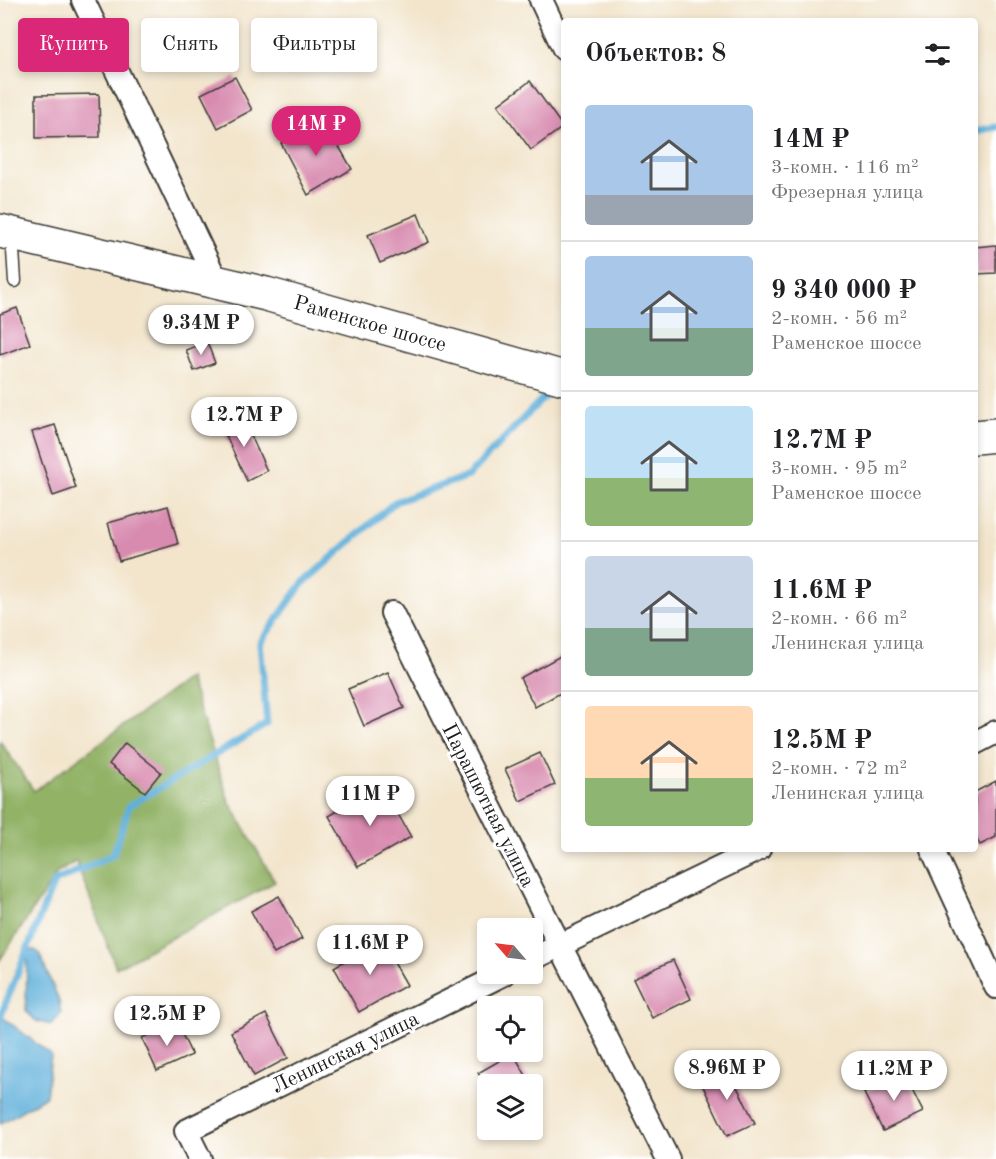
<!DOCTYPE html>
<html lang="ru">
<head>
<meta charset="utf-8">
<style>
  :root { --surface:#fff; --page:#f6f6f6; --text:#202124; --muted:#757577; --line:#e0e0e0; --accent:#db2777 }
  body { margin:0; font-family:"Old Standard TT",serif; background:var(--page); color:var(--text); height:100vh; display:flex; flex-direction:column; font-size:22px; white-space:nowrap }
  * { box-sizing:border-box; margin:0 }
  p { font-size:20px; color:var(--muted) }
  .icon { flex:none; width:33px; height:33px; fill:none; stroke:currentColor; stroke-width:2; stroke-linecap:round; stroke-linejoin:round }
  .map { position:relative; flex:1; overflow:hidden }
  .drawer { position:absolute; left:561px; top:18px; width:417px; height:834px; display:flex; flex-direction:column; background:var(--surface); border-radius:6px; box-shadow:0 3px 9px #0003 }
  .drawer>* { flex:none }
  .guide { position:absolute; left:18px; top:18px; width:453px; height:54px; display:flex; gap:12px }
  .needle { width:39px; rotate:298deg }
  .buttons { position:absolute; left:477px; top:918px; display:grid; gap:12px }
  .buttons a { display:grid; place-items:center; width:66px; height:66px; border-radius:6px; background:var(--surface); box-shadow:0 3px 9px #0003; font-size:30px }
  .price { position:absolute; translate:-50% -51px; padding:0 14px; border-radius:21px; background:#fff; color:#222; font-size:20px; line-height:39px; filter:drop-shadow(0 2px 3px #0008) }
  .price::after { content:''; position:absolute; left:50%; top:36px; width:18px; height:14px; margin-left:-9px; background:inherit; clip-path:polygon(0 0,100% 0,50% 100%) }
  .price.selected { background:var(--accent); color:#fff }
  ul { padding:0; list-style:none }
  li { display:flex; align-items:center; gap:18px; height:150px; padding:0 24px }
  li+li { border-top:2px solid var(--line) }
  li span { display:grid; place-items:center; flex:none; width:168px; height:120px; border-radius:6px; color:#555 }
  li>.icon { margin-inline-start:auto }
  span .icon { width:72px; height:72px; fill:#fffc; stroke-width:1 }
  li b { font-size:26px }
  h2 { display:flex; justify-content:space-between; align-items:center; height:72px; padding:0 24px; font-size:26px }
  .chip { padding:0 21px; border-radius:6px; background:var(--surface); box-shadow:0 3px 9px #0003; font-size:21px; line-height:54px }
  .chip.selected { background:var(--accent); color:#fff }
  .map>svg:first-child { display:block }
  .forest { fill:#92b266; stroke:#576741; stroke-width:1.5 }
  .water { fill:#60b0da; stroke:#3e667b; stroke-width:1.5 }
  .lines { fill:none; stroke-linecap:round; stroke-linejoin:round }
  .stream { stroke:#60b0da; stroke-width:7 }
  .building { fill:#d88aaf }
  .service-casing { stroke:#3c3a36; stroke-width:15 }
  .minor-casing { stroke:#3c3a36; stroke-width:26 }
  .secondary-casing { stroke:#3c3a36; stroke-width:36 }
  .service { stroke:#fff; stroke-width:12 }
  .minor { stroke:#fff; stroke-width:22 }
  .secondary { stroke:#fff; stroke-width:33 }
  .labels { text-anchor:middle; stroke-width:6; stroke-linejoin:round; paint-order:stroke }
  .street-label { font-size:21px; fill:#1c1c1c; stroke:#fff }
</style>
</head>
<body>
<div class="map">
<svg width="996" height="1159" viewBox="0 0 996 1159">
  <rect width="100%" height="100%" fill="#fff"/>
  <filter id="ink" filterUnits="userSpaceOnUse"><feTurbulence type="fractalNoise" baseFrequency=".0167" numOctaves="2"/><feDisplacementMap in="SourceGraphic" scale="12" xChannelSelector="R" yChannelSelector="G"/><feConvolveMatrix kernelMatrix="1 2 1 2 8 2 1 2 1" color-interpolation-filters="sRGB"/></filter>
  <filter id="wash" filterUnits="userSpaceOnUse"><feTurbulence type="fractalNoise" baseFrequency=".008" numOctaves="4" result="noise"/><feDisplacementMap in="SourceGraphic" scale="24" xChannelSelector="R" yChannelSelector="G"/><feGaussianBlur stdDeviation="1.35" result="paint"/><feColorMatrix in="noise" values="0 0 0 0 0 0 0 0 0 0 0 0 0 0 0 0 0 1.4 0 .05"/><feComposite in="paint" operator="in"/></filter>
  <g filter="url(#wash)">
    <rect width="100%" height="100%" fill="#f2e5cc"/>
    <path class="forest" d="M189,678L229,801L275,882L116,968L76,861L57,873L0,960V741L34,791Z"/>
    <g class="water">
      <path d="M27,950H35L39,953L59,1001L61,1014L51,1025L36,1021L26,1011Z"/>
      <path d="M0,1015L51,1055L46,1096L0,1124Z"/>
    </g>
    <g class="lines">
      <g class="stream">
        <path d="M975,131L996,127"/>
        <path d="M1,1015L54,882L113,855L129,806L267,724L260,643L302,584L395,502L468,476L544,397L562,390"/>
      </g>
    </g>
    <g id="blocks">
      <g class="building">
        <path d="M235,77L252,110L218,128L201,94Z"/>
        <path d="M530,81L563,127L531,150L498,105Z"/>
        <path d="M99,94L100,137L36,138V95Z"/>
        <path d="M323,119L352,169L308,195L281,143Z"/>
        <path d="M418,214L429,242L380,263L368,235Z"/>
        <path d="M996,245V273L976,274L975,247Z"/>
        <path d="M17,308L30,344L0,355V314Z"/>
        <path d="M207,342L215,363L194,371L186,350Z"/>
        <path d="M242,416L267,471L247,481L221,425Z"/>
        <path d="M55,425L76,488L53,496L32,432Z"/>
        <path d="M168,506L178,544L119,561L108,523Z"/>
        <path d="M564,654V691L535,707L520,678Z"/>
        <path d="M388,672L404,708L364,726L348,689Z"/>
        <path d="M125,743L161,772L145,792L109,764Z"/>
        <path d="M540,753L555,785L520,801L505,769Z"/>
        <path d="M996,781V837L980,845L975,836V792Z"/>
        <path d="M382,786L411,837L358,867L329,816Z"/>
        <path d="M279,896L302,939L274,954L251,911Z"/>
        <path d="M381,940L407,985L359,1012L334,967Z"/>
        <path d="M673,960L691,999L652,1018L633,979Z"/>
        <path d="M266,1014L288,1058L254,1076L231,1032Z"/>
        <path d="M176,1022L192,1055L157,1071L142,1038Z"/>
        <path d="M513,1053L531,1084H486L478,1073Z"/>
        <path d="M726,1065L755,1123L727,1136L699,1078Z"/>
        <path d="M904,1074L923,1112L883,1131L864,1093Z"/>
      </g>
    </g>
  </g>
  <g filter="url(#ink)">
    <use href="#blocks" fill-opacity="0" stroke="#3c3a36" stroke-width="1.5"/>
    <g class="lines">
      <g class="service-casing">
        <path id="service" d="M12,235L15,281"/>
      </g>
      <g class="minor-casing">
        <g id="minor">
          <path d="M83,0L218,284"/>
          <path d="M541,0L564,49"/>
          <path d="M392,613L668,1159"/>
          <path d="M975,743L996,732"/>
          <path d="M932,849L996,987"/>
          <path d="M532,959L759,849"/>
          <path d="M200,1159L186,1131L504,974"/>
        </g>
      </g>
      <g class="secondary-casing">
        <g id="secondary">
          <path d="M0,231L266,294L564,378"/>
          <path d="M975,437L996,435"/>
        </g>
      </g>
      <use href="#service" class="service"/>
      <use href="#minor" class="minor"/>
      <use href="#secondary" class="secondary"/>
    </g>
  </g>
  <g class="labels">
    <g class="street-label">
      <text transform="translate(370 323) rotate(16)" y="7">Раменское шоссе</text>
      <text transform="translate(489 805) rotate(63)" y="7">Парашютная улица</text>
      <text transform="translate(345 1052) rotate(-26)" y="7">Ленинская улица</text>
    </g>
  </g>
</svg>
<div class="buttons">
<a><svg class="needle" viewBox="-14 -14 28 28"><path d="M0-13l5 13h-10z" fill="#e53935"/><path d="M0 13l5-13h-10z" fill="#757577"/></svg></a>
<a><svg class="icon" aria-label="locate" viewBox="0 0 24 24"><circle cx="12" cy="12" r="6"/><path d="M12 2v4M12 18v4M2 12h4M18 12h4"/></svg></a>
<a><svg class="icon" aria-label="layers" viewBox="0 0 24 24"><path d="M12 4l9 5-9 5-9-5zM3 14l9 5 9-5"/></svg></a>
</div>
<b class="price selected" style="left:316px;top:157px">14M ₽</b>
<b class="price" style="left:201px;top:356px">9.34M ₽</b>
<b class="price" style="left:244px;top:448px">12.7M ₽</b>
<b class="price" style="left:370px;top:827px">11M ₽</b>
<b class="price" style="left:370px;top:976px">11.6M ₽</b>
<b class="price" style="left:167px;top:1047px">12.5M ₽</b>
<b class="price" style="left:727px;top:1101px">8.96M ₽</b>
<b class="price" style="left:894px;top:1102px">11.2M ₽</b>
<div class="guide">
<a class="chip selected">Купить</a>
<a class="chip">Снять</a>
<a class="chip">Фильтры</a>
</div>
<section class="drawer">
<h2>Объектов: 8<svg class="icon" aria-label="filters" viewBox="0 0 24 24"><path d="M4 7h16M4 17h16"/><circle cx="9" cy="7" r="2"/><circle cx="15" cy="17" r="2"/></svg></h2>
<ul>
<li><span style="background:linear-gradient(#a9c7e8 75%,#9aa5b1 0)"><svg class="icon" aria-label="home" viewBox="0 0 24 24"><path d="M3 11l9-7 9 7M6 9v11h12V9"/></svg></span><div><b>14M ₽</b><p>3-комн. · 116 m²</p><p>Фрезерная улица</p></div></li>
<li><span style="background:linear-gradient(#a9c7e8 60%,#7fa58c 0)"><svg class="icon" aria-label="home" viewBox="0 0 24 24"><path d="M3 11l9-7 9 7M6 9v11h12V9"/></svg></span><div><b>9 340 000 ₽</b><p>2-комн. · 56 m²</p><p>Раменское шоссе</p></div></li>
<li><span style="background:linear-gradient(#bfe0f5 60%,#8fb573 0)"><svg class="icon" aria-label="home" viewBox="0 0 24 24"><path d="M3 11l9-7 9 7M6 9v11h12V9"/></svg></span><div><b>12.7M ₽</b><p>3-комн. · 95 m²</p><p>Раменское шоссе</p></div></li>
<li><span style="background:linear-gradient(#c9d6e8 60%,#7fa58c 0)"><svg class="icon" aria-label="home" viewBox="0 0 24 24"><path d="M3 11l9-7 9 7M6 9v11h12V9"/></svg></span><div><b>11.6M ₽</b><p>2-комн. · 66 m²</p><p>Ленинская улица</p></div></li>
<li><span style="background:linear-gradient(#ffd9b3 60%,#8fb573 0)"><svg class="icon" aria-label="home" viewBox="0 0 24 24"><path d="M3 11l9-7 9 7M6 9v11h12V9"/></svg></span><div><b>12.5M ₽</b><p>2-комн. · 72 m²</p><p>Ленинская улица</p></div></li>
</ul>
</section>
</div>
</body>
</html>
